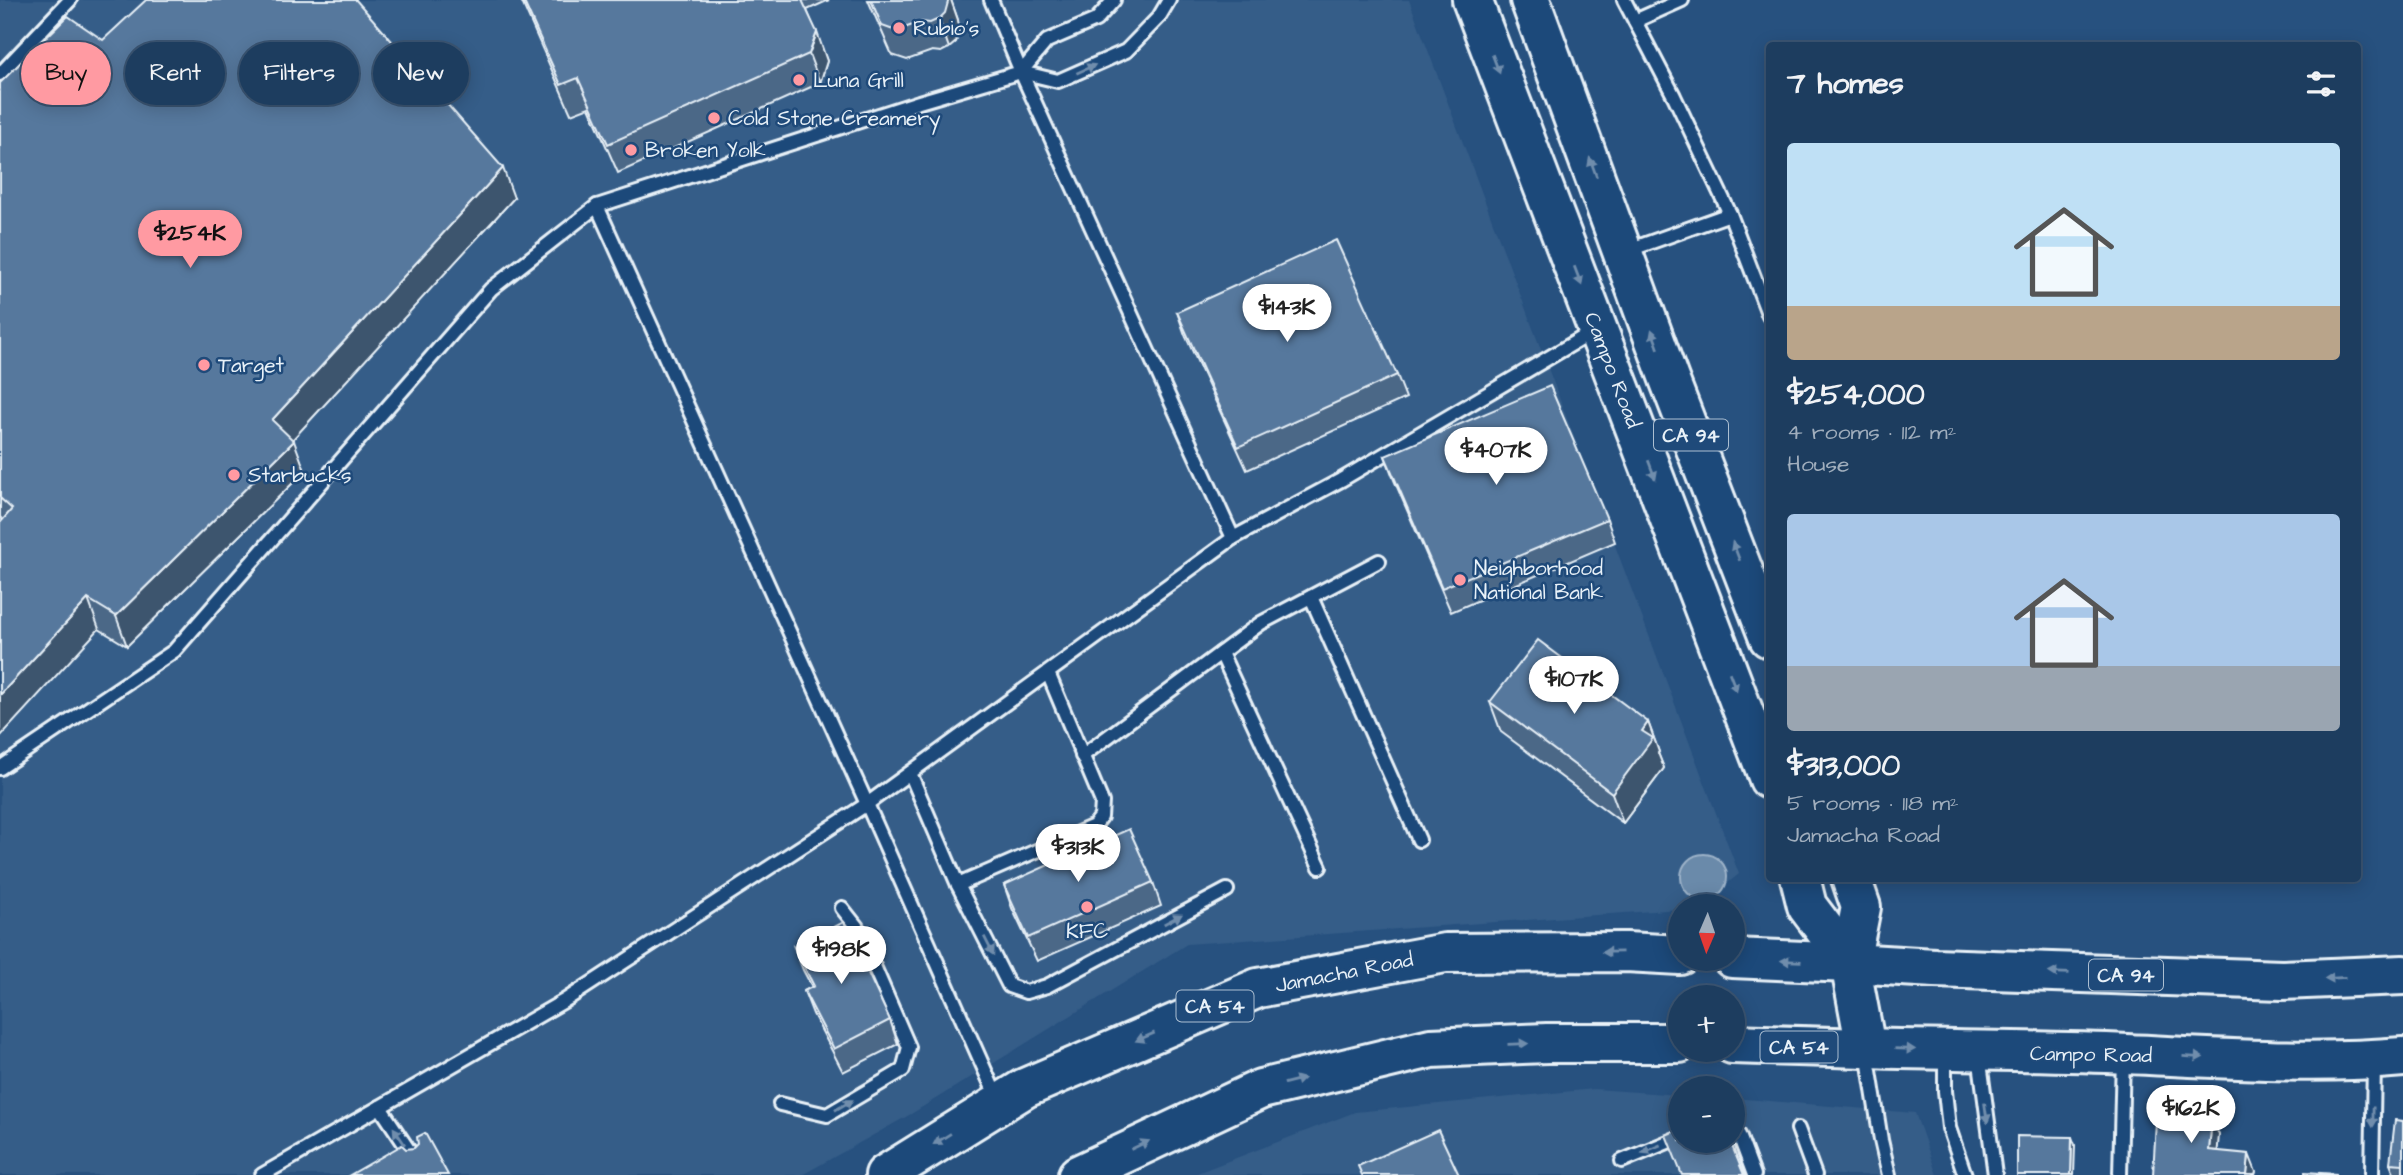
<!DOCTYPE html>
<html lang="en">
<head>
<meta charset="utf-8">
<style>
  :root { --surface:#1d3d5f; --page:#2a4868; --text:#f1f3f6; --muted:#a0aebd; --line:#3b5674; --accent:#ff9aa2 }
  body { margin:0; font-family:"Architects Daughter",sans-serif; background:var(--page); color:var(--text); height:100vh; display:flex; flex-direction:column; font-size:26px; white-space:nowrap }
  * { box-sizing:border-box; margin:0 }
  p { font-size:23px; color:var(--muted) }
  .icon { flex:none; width:38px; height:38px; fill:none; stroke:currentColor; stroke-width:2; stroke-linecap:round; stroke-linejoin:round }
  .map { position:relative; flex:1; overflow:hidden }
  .sheet { position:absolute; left:1766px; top:42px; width:595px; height:840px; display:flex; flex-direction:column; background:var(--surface); border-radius:7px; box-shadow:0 4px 18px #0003,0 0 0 2px var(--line) }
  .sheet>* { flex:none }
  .top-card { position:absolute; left:21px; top:42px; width:665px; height:63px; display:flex; gap:14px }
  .needle { width:46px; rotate:182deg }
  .tools { position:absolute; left:1668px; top:894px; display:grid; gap:14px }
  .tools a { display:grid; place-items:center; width:77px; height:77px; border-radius:50%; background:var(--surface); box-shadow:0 4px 18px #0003,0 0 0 2px var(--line); font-size:35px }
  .price { position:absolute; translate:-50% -60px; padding:0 16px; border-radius:24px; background:#fff; color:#222; font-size:23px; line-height:46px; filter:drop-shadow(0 2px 4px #0008) }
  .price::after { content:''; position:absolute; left:50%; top:42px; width:21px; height:16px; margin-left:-10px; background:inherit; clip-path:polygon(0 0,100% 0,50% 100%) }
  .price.on { background:var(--accent); color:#111 }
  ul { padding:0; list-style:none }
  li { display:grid; align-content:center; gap:14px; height:371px; padding:0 21px }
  li span { display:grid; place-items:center; height:217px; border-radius:7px; color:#555 }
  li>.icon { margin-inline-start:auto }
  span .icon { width:126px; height:126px; fill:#fffc; stroke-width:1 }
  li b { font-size:30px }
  h2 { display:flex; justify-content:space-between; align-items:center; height:84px; padding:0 21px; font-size:30px }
  .tag { padding:0 24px; border-radius:32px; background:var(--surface); box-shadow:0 4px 18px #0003,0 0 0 2px var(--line); font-size:24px; line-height:63px }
  .tag.on { background:var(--accent); color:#111 }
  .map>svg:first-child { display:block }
  .built { fill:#355d88 }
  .water { fill:#6b8aaa; stroke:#9db3c9; stroke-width:2 }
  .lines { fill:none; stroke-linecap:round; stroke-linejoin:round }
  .lane-casing { stroke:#e8f1f8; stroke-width:18 }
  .primary-casing { stroke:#e8f1f8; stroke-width:44 }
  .highway-casing { stroke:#e8f1f8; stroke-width:44 }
  .lane { stroke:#1f4a7a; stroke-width:12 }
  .primary { stroke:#1f4a7a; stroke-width:38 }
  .highway { stroke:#1f4a7a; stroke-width:38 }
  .wall { fill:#4b6787; stroke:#e8f1f8; stroke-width:2 }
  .shaded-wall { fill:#3d546e; stroke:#e8f1f8; stroke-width:2 }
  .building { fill:#57789d; stroke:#e8f1f8; stroke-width:2 }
  .oneway { fill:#6f8dac }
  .poi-dot { fill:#ff9aa2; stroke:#1f4a7a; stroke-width:2.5 }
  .labels { text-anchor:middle; stroke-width:5; stroke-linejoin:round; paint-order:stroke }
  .shield { fill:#1f4a7a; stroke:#acbfd2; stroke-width:2 }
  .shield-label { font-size:19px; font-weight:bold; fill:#e8f1f8 }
  .poi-label { font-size:21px; fill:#e8f1f8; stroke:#1f4a7a; text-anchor:start }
  .street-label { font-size:21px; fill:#e8f1f8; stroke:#1f4a7a }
</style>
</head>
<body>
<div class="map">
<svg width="2403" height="1175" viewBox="0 0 2403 1175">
  <rect width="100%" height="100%" fill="#27517f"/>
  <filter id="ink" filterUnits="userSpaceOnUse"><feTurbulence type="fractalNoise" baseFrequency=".0143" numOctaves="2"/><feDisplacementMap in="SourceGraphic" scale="14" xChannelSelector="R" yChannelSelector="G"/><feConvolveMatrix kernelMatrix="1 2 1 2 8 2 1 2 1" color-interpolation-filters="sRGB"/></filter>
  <g filter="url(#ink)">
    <g class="built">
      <path d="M0,0H1409L1739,874L1699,906H1680V909L1187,944L911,1114L802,1175H0Z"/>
      <path d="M1594,1089L1680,1095V1141H1732L1733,1098L1915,1113L1937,1175H1192L1355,1112Z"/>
    </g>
    <circle class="water" cx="1704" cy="877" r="23"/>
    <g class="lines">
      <g class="lane-casing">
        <g id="lane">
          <path d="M991,0L1021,72L1233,538"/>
          <path d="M1624,0L1674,96L1730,214L1626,251"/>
          <path d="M1635,21L1682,0"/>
          <path d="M1021,72L1047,41L1096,20L1114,0"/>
          <path d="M0,74L70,0"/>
          <path d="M597,206L867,804L998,1100"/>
          <path d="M1730,214L1769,316"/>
          <path d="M1311,597L1419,840"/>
          <path d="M1221,653L1320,867"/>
          <path d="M1082,756L1261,623L1379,561"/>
          <path d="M0,768L174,651L491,289L597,206L919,102L1021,72L1058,81L1126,51L1159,17L1169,0"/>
          <path d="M910,773L958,885L1094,826L1101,817L1102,802L1048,673"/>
          <path d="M958,885L1009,986L1026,992L1047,986L1227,890"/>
          <path d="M1867,1052L1881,1140L1889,1175"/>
          <path d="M1945,1052V1091L1949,1128L1965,1175"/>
          <path d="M1979,1055L1995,1175"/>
          <path d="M780,1104L827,1115L903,1070L909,1047L857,927L842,908"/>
          <path d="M380,1107L416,1161"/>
          <path d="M1798,1129L1815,1175"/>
          <path d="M1732,1130L1739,1135L1754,1175"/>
          <path d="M1622,1161L1680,1137"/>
          <path d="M262,1175L564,1001L867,804L1233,538L1341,480L1594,331"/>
          <path d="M2120,1175L2123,1056"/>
          <path d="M2372,1175L2374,1063"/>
        </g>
      </g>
      <g class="primary-casing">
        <g id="primary">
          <path d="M1732,958L1850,963"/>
          <path d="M1732,1044L1866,1048"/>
          <path d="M885,1175L1025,1088L1258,988L1445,953L1626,952L1680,955"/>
          <path d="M1078,1175L1261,1089L1431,1048L1547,1043H1680"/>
        </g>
      </g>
      <g class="highway-casing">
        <g id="highway">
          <path d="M1472,0L1769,779"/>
          <path d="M1530,0L1669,379L1769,638"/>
          <path d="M1800,878L1807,906L1850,963L1935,968L2282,980L2403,975"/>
          <path d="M1851,878L1861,907L1850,963L1866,1048C1953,1051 2040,1050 2127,1054C2218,1058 2311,1065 2403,1057"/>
        </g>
      </g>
      <use href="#lane" class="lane"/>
      <use href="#primary" class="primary"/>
      <use href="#highway" class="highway"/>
    </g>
    <g class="wall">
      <path d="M521,0H829L807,10L827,61L820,83L618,173L589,107L571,114Z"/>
      <path d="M868,0H951L958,20L959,31L956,42L949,48L941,52L932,51L907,60L892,55Z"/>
      <path d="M103,40L514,198L292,439L305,471L127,646L99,629L0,517V83Z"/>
      <path d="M1177,312L1397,375L1406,398L1247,470L1185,335Z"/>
      <path d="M1385,456L1607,519L1615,542L1451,612L1394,480Z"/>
      <path d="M1490,702L1648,722L1659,752L1658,753L1664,768L1623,823L1501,732Z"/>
      <path d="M1153,882L1161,906L1037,961L1012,908L1004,885Z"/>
      <path d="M794,947L890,1020L898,1044L843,1072L813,1014L804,991L812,987L803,970Z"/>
      <path d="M2403,1121V1175H2395L2390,1163Z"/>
    </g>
    <g class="shaded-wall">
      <path d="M948,0H951L958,20L959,31L956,42L949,48L939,19Z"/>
      <path d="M817,32L827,61L820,83L809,54Z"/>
      <path d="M503,168L514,198L283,450L272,420Z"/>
      <path d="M294,441L305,471L127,646L116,616Z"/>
      <path d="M88,599L99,629L0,737V695Z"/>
      <path d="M1648,722L1659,752L1658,753L1664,768L1623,823L1612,793L1642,731Z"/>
      <path d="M2212,1118L2219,1135L2216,1168L2209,1150Z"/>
      <path d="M2072,1137L2075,1145L2074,1175H2071Z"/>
      <path d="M2249,1154L2256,1172L2255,1175H2247Z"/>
    </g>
    <g class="building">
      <path d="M146,0H356L503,168L272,420L294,441L116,616L88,599L0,695V523L12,509L0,498V83L68,16L103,40Z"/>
      <path d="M523,0H802L817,32L809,54L608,144L578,78L561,85Z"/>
      <path d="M871,0H948V2L945,13L939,19L930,23L921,22L896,31L882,26Z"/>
      <path d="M1336,240L1397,375L1238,447L1177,312Z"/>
      <path d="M1550,386L1607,519L1442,588L1385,456Z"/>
      <path d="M1538,640L1648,722L1642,731L1653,738L1612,793L1490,702Z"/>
      <path d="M1129,829L1153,882L1028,938L1004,885Z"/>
      <path d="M844,922L890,1020L834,1049L804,991L814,986L794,947Z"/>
      <path d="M2157,1103L2208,1109L2212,1118L2209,1150L2249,1154L2247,1175H2153Z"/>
      <path d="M2395,1120L2403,1121V1164L2390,1163Z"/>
      <path d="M1680,1129V1141H1730L1744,1175H1682L1666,1135Z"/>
      <path d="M1438,1130L1459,1175H1362L1358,1166Z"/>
      <path d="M425,1133L448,1175H350L402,1145L406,1149L414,1148L418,1144L417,1137Z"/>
      <path d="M2017,1136L2072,1137L2071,1175H2017Z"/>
      <path d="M2305,1172L2336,1174V1175H2305Z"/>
    </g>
    <defs><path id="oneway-solid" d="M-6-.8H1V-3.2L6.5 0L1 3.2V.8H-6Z" transform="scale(1.75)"/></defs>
    <g class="oneway">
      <use href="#oneway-solid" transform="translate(1496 64) rotate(69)"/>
      <use href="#oneway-solid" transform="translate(1086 69) rotate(-24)"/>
      <use href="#oneway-solid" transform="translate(1593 167) rotate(-110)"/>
      <use href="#oneway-solid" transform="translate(1578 276) rotate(69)"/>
      <use href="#oneway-solid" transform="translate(1655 339) rotate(-110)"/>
      <use href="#oneway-solid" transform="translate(1652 470) rotate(69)"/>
      <use href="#oneway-solid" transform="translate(1736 551) rotate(-111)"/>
      <use href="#oneway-solid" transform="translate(1733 682) rotate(69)"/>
      <use href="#oneway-solid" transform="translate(1173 919) rotate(-28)"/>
      <use href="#oneway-solid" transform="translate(989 946) rotate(63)"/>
      <use href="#oneway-solid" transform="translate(1612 952) rotate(179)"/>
      <use href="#oneway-solid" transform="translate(1791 961) rotate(-178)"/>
      <use href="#oneway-solid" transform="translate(2059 973) rotate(-178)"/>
      <use href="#oneway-solid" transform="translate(2335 978) rotate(177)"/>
      <use href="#oneway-solid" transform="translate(1145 1037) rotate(157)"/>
      <use href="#oneway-solid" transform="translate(1518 1044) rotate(-2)"/>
      <use href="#oneway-solid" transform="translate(1905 1049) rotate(2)"/>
      <use href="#oneway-solid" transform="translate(2193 1057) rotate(3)"/>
      <use href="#oneway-solid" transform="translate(1294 1081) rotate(-14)"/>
      <use href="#oneway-solid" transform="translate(844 1105) rotate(-30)"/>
      <use href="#oneway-solid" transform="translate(1986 1113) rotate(82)"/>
      <use href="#oneway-solid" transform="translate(2373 1117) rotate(91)"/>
      <use href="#oneway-solid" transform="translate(399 1136) rotate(-124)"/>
      <use href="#oneway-solid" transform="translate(942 1139) rotate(148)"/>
      <use href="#oneway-solid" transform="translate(1140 1145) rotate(-25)"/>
      <use href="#oneway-solid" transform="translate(1651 1149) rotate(157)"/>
    </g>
  </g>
  <g class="poi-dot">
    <circle cx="899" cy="28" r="7"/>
    <circle cx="799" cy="80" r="7"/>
    <circle cx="714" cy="118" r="7"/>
    <circle cx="631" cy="150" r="7"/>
    <circle cx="204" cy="365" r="7"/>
    <circle cx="234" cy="475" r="7"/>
    <circle cx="1460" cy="580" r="7"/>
    <circle cx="1087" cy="907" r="7"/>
  </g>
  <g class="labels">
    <g class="shield">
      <rect x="1654" y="419.5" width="74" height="31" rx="5"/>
      <rect x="2089" y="959.5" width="74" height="31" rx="5"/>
      <rect x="1176.5" y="990.5" width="77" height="31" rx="5"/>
      <rect x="1760.5" y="1031.5" width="77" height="31" rx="5"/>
    </g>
    <g class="shield-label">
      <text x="1691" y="442">CA 94</text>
      <text x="2126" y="982">CA 94</text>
      <text x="1215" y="1013">CA 54</text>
      <text x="1799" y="1054">CA 54</text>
    </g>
    <g class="poi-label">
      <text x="913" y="35">Rubio's</text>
      <text x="813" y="87">Luna Grill</text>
      <text x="728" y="125">Cold Stone Creamery</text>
      <text x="645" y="157">Broken Yolk</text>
      <text x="218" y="372">Target</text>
      <text x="248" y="482">Starbucks</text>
      <text x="1474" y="575">Neighborhood<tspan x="1474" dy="24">National Bank</tspan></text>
      <text x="1087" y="938" text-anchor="middle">KFC</text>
    </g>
    <g class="street-label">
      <text transform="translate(1613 370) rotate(69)" y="7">Campo Road</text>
      <text transform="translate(1344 972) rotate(-11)" y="7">Jamacha Road</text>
      <text transform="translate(2091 1054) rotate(1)" y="7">Campo Road</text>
    </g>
  </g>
</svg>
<div class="tools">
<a><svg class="needle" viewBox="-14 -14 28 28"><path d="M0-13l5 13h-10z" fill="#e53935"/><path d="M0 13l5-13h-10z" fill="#a0aebd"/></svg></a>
<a>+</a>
<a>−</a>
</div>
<b class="price on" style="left:190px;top:270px">$254K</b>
<b class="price" style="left:1287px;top:344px">$143K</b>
<b class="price" style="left:1496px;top:487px">$407K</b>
<b class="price" style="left:1574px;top:716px">$107K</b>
<b class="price" style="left:1078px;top:884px">$313K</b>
<b class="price" style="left:841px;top:986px">$198K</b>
<b class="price" style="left:2191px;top:1145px">$162K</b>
<div class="top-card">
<a class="tag on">Buy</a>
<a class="tag">Rent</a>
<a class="tag">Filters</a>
<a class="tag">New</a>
</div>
<section class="sheet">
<h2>7 homes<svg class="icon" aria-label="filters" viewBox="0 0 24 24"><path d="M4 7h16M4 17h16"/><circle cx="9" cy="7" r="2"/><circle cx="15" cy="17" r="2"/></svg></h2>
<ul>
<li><span style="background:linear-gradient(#bfe0f5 75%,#b9a48a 0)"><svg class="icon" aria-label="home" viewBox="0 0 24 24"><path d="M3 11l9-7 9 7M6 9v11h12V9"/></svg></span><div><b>$254,000</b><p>4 rooms · 112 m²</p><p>House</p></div></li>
<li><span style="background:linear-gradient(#a9c7e8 70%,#9aa5b1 0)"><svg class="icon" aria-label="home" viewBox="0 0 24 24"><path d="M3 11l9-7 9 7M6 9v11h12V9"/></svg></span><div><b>$313,000</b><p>5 rooms · 118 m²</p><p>Jamacha Road</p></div></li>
</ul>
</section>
</div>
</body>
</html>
